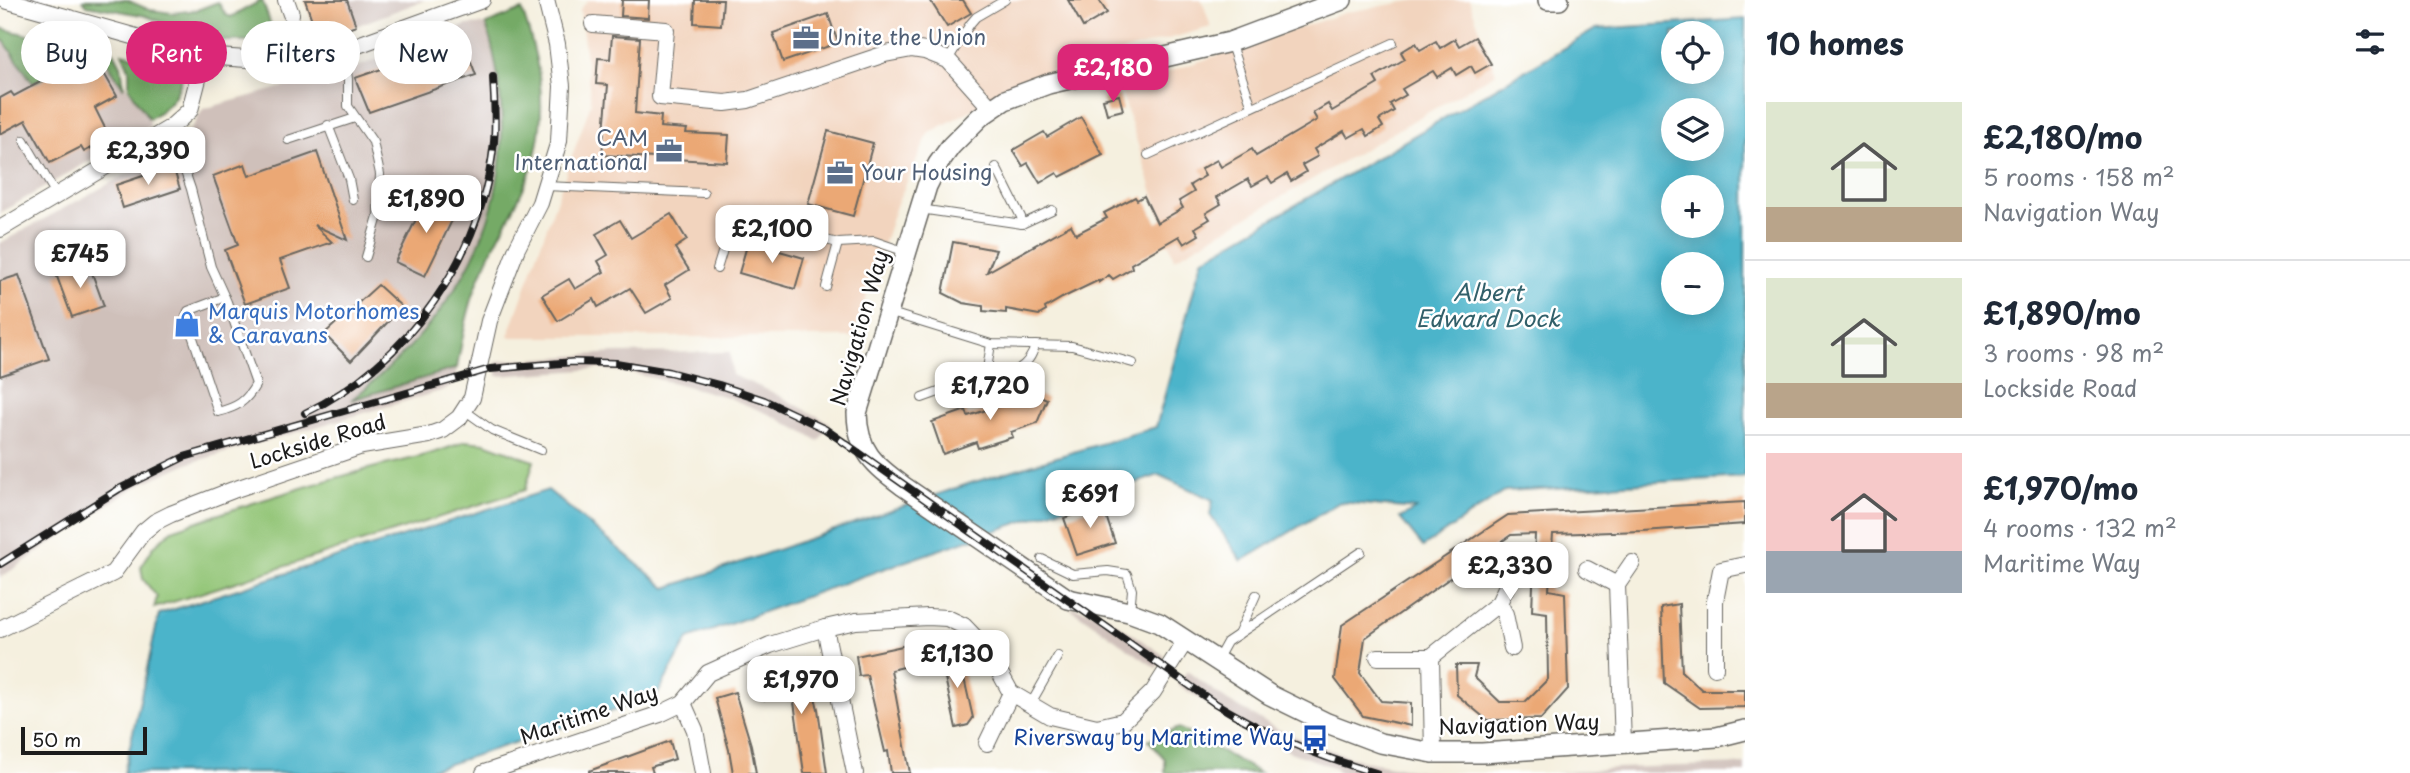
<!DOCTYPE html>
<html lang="en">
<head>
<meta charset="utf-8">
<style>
  :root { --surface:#fff; --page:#f2f2f3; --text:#1f2937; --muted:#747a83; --line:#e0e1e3; --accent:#db2777 }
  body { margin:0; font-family:"Playpen Sans",sans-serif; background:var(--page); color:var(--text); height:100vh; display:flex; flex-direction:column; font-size:26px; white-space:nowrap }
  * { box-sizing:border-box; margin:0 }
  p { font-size:23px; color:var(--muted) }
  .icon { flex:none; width:38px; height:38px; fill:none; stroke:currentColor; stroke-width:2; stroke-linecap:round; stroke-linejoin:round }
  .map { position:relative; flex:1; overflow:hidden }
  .side { display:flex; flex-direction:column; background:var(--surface); width:665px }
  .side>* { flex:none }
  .top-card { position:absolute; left:21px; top:21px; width:665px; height:63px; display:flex; gap:14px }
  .fabs { position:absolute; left:1661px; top:21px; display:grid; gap:14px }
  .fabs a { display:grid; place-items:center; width:63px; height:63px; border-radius:50%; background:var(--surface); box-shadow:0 4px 18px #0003; font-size:35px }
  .scale { position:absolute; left:21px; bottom:18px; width:126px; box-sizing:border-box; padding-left:7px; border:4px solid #1c1c1c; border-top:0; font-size:19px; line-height:24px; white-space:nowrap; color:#1c1c1c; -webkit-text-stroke:5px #fff; paint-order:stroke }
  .price { position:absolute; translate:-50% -60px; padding:0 16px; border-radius:14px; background:#fff; color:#222; font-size:23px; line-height:46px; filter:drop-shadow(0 2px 4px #0008) }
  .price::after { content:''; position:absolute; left:50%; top:42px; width:21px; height:16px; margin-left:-10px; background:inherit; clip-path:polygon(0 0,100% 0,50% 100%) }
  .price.on { background:var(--accent); color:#fff }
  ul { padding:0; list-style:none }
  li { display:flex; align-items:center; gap:21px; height:175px; padding:0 21px }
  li+li { border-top:2px solid var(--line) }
  li span { display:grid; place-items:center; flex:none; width:196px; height:140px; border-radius:0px; color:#555 }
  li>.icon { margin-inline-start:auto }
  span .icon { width:84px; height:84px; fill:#fffc; stroke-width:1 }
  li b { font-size:30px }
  h2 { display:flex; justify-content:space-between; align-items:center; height:84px; padding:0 21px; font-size:30px }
  .pill { padding:0 24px; border-radius:32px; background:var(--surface); box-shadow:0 4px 18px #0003; font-size:24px; line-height:63px }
  .pill.on { background:var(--accent); color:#fff }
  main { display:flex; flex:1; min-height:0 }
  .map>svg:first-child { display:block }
  .built { fill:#f2d4be }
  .industrial { fill:#cfc0ba }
  .green { fill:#91c475; stroke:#567048; stroke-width:2 }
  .forest { fill:#74aa66; stroke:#486341; stroke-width:2 }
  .water { fill:#4cb4ca; stroke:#346873; stroke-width:2; fill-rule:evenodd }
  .building { fill:#eba874 }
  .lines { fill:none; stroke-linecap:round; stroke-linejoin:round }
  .service-casing { stroke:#686660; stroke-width:10 }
  .minor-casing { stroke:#686660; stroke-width:18 }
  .tertiary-casing { stroke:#686660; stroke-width:22 }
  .service { stroke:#fff; stroke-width:8 }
  .minor { stroke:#fff; stroke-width:16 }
  .tertiary { stroke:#fff; stroke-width:19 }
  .rail-casing { stroke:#1c1c1c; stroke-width:8 }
  .rail { stroke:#fff; stroke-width:5; stroke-dasharray:16; stroke-linecap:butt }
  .labels { text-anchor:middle; stroke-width:5; stroke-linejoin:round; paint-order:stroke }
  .service-label { font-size:21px; fill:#4e5e75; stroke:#fff; text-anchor:start }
  .shop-label { font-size:21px; fill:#366cbe; stroke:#fff; text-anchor:start }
  .street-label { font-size:21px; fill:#1c1c1c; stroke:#fff }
  .transit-label { font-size:21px; fill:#164399; stroke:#fff; text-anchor:end }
  .water-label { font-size:23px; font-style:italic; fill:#32606a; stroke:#fff }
</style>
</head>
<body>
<main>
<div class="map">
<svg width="1745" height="773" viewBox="0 0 1745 773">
  <rect width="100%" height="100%" fill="#fff"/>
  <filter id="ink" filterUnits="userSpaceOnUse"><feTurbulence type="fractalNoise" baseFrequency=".0143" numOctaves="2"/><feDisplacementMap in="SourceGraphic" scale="14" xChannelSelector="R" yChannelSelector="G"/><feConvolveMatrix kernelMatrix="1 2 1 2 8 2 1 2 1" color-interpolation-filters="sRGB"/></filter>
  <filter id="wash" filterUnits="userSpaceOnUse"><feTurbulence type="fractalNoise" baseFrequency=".00686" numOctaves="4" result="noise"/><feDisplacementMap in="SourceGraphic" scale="28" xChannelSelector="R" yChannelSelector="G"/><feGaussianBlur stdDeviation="1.57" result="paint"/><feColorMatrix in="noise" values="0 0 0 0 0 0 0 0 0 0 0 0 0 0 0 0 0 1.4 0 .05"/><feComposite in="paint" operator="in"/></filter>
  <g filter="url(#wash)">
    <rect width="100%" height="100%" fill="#f5f0df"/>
    <g class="built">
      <path d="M589,0H1202L1211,27L1034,76L929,133L896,206L853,337H508L591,103L580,9Z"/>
      <path d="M1417,0H1469L1496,73L1174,259L1120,88L1347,12Z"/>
    </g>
    <g class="industrial">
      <path d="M305,0H425L319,40Z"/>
      <path d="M486,24L500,91L502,134L497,182L483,232L464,274L439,315L398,360L353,399L457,368L454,384L444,390L186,464L145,482L119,497L0,578V243L182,144L203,109L357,67L467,25Z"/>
      <path d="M0,29L100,49L149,119L150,126L0,213Z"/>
      <path d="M730,352L732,375L772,392L830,423L819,441L771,415L727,397L675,383L631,373L598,369L497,376L496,361L616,353Z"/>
      <path d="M1067,606L1103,614L1165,656L1156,668Z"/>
      <path d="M1187,671L1228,701L1275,728L1313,744L1363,761L1434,773H1337L1336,768L1290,752L1253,733L1178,685Z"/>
      <path d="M1745,764V773H1554L1617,768Z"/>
    </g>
    <path class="green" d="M465,441L485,443L534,461L525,490L154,608L157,597L143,579L141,567L154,546L172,530C233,509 295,489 357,472C393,462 430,457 465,441Z"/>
    <g class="forest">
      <path d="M83,0H127L150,10L172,13L197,10L218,2L226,15L231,17L262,0L275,36L284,34V41H210L146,16L87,5Z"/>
      <path d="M522,10C538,57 547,97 537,147C529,188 502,227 485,265C470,296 463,334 457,368L351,400C476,302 532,182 486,24Z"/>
      <path d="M0,28L59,43L114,52L121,65L124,86L123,87L102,54L95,51L33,83L4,41L0,40Z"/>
      <path d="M122,53L135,56L183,74C178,97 168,107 149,119L129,88V69Z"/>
      <path d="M1179,728L1260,773H1165V759L1148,740Z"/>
    </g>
    <path class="water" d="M1745,19V477L1505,491L1423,547L1400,518L1416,509L1340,502L1242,561L1210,515L1213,500L1159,475L877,571L688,639L656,697L421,773H124L159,614L548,490L666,588L971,483L1156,427L1202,260L1596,29ZM1673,33H1712V72H1673ZM1673,110H1712V149H1673ZM1673,187H1712V226H1673ZM1673,264H1712V303H1673Z"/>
    <g id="blocks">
      <g class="building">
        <path d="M305,0H347L356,26L319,40Z"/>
        <path d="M622,0H649L648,18L621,16Z"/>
        <path d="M695,0H723L721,25L694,23Z"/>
        <path d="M930,0H963L971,13L947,27Z"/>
        <path d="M1068,0H1099L1107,13L1083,27Z"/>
        <path d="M828,14L838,43L783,62L773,33Z"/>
        <path d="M612,36L640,38L635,113L661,116L660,127L687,129L686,133L729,135L727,162L602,155L608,85L596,84L598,58L610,59Z"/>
        <path d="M1475,37L1491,64L1475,73L1471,66L1456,75L1452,68L1437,77L1433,71L1402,89L1406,95L1390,104L1394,111L1379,120L1383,127L1368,136L1364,129L1348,138L1344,131L1314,149L1318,156L1302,165L1306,172L1291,181L1287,174L1272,183L1268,177L1252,186L1248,179L1217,197L1221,204L1206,213L1210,219L1195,228L1199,235L1184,244L1179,236L1131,264L1132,268L1113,279L1109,275L1099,282V280L1062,298L1045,308L1046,311L1039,315L1006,309V313L983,311V306L963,303L943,293L953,242L996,250L987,272L1071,225L1076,234L1107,218L1104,213L1135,197L1137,200L1144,196L1157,223L1183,208L1179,201L1194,192L1190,185L1205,176L1201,169L1217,160L1221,167L1252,149L1256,156L1317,120L1313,113L1328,104L1332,111L1378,84L1374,77L1405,59L1401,52L1416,43L1420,50L1436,41L1440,48L1455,39L1459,46Z"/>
        <path d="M463,41L476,75L369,112L355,78Z"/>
        <path d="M93,54L117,96L95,108L110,138L84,152L81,147L50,163L26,120L0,134V98L11,92L14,96Z"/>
        <path d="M1119,95L1123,110L1107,114L1103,99Z"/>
        <path d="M1081,117L1103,155L1060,177L1057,173L1040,183L1028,163L1023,166L1013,150L1044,132L1047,137Z"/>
        <path d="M828,131L873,143L853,216L808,204Z"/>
        <path d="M317,152L347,240L314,225L332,242L280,260L290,288L245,304L225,250L238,245L213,176L245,164L249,176Z"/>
        <path d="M173,166L180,189L123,208L116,185Z"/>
        <path d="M428,195L458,208L425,276L395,262Z"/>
        <path d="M671,214L687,240L675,248L689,270L665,285L672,298L646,313L630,288L598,307L594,299L558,321L542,295L569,279L575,289L604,272L598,261L608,255L596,234L620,220L631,238Z"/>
        <path d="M748,242L804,258L795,289L739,273Z"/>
        <path d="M88,262L104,306L72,317L56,274Z"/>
        <path d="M19,275L49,359L0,376V281Z"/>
        <path d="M378,285L402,307L351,361L324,334Z"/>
        <path d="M1017,386L1047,399L1037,423L1011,432L1013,437L978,448L976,442L943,454L932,422L966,410L968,416L999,406L996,400L1013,392Z"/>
        <path d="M1745,502V524L1642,531L1553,534L1549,590L1565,593L1568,689L1541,719L1487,720L1457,695L1456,665H1477L1474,677L1500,702H1525L1548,679L1547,613L1532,611L1535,534L1511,535L1365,638L1360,673L1381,701L1411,703V726L1363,716L1335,679L1342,625L1508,515Z"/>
        <path d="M1102,504L1115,543L1077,555L1064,518Z"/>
        <path d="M1679,604L1682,672L1702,690H1745V707L1700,708L1664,683L1661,607Z"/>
        <path d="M907,645L912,665L891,670L910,773H891L888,751L885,752L867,675L859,676L856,656Z"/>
        <path d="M940,655H955L960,660L973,718L968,725L956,728Z"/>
        <path d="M808,671L818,709L827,773H804L793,695L765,700L760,679Z"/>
        <path d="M735,692L751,745L756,773H733L729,750L715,698Z"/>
        <path d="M670,741L675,759L651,767L653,773H589V771Z"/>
      </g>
    </g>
  </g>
  <g filter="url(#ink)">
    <use href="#blocks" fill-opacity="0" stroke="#686660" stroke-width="2"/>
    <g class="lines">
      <g class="service-casing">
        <g id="service">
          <path d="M1230,42L1252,107"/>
          <path d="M344,50L348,79V106L373,142L380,174L378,216L366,257"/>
          <path d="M948,60L970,24L976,17L1005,0"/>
          <path d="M328,125L349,179L353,200"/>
          <path d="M170,128L191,189L211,267L227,302L256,384C246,402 237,407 218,412L186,317L188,311L225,297"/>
          <path d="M24,140L57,196"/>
          <path d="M288,140L355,118"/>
          <path d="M1148,155L1393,43"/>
          <path d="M996,167L1021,217L1022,224"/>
          <path d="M545,186L704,193"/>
          <path d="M920,209L1022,224L1052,210"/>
          <path d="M717,269L733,217L838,243L874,241L906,252"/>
          <path d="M826,287L838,243"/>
          <path d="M888,312L991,344L1072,346L1133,363"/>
          <path d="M986,375C1008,378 1030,368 1035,345"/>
          <path d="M922,398L986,375L991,344"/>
          <path d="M464,410L492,430L541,450"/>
          <path d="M1042,559L1073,574L1108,571L1127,574L1132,590L1130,611"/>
          <path d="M1238,635L1256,595"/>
          <path d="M1217,660L1227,642L1361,552"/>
          <path d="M1030,705L1058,656"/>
        </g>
      </g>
      <g class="minor-casing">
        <g id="minor">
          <path d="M5,0L204,56L273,61L299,60L344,50L482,0"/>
          <path d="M286,0L291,14"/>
          <path d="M593,24L666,30L660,97L725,103L748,100L885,54L912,49L925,51L948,60L991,108"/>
          <path d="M0,229L170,128L190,110L204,56"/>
          <path d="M1510,563L1509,581L1499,603L1505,614L1512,648"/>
          <path d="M1587,569L1617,585"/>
          <path d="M825,628L855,773"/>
          <path d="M0,629L113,573L143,532L155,522L171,514L233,490L362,446L429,435L443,430L459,418L472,398L489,321L517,248L540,203L559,141L562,86L557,44L546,0"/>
          <path d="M1378,657H1431"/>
          <path d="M1715,668V601L1721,570L1745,565"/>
          <path d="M683,703L695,730L703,773"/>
          <path d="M987,743L1011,693"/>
          <path d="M1623,743L1617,585L1632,563"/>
          <path d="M1433,753L1431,657L1499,603"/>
          <path d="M484,773L660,714L683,703L708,673L770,645L825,628L856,621L928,617L947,618L964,626L988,651L1011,693L1050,716L1097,727L1123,721L1153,692L1186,640"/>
        </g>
      </g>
      <g class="tertiary-casing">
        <g id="tertiary">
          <path d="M1342,0L1230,42L1048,84L1005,100L980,117L951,146L938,164L927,186L857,413C858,452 874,464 903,486L1068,599L1129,612L1159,623L1270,695L1327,723L1380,743L1433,753H1482L1717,737L1745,730"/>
          <path d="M1548,0H1559"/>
        </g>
      </g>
      <use href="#service" class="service"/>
      <use href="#minor" class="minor"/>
      <use href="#tertiary" class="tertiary"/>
      <g class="rail-casing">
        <g id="rail">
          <path d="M305,413C409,363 482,256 494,142C496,120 494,98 493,77"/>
          <path d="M0,564L119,489L184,457L490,369L573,362L616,363L669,372L719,385L764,400L825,429L1213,702C1267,735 1316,756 1376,773"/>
        </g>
      </g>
      <use href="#rail" class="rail"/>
    </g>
  </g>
  <defs>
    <g id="office-bare" transform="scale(2.1)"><path d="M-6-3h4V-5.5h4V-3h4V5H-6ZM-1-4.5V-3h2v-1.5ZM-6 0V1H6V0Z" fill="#5c6f8a" stroke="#fff" stroke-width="2.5" paint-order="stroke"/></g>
    <g id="shop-bare" transform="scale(2.1)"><path d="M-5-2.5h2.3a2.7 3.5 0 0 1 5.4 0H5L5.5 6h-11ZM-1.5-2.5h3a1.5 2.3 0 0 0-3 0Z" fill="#3f7fe0" stroke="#fff" stroke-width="2.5" paint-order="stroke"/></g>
    <g id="bus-bare" transform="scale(2.1)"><path d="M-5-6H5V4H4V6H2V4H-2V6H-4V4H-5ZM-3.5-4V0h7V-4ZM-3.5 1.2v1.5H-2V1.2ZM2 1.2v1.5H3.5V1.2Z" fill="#1a4fb4" stroke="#fff" stroke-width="2.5" paint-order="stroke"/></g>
  </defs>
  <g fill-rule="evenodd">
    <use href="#office-bare" x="806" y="38"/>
    <use href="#office-bare" x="669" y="151"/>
    <use href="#office-bare" x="840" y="173"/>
    <use href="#shop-bare" x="187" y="324"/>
    <use href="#bus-bare" x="1315" y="738"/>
  </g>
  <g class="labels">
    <g class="service-label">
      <text x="827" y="45">Unite the Union</text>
      <text x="648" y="146" text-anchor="end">CAM<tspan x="648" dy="24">International</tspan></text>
      <text x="861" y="180">Your Housing</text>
    </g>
    <g class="shop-label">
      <text x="208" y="319">Marquis Motorhomes<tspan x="208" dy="24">&amp; Caravans</tspan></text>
    </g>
    <g class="street-label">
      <text transform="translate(860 328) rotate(-74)" y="7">Navigation Way</text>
      <text transform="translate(318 442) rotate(-17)" y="7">Lockside Road</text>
      <text transform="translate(589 715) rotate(-19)" y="7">Maritime Way</text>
      <text transform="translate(1519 725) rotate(-2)" y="7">Navigation Way</text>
    </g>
    <g class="transit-label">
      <text x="1294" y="745">Riversway by Maritime Way</text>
    </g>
    <g class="water-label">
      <text x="1488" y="301">Albert<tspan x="1488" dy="26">Edward Dock</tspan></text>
    </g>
  </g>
</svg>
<div class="fabs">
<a><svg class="icon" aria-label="locate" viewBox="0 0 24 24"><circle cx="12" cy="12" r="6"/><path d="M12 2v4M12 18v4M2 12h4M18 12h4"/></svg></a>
<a><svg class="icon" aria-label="layers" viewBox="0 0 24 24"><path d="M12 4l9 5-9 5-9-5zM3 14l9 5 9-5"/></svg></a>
<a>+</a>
<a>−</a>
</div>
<div class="scale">50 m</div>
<b class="price on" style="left:1113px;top:104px">£2,180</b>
<b class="price" style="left:148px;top:187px">£2,390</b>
<b class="price" style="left:426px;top:235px">£1,890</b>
<b class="price" style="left:772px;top:265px">£2,100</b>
<b class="price" style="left:80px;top:290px">£745</b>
<b class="price" style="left:990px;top:422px">£1,720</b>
<b class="price" style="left:1090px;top:530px">£691</b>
<b class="price" style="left:1510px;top:602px">£2,330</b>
<b class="price" style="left:957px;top:690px">£1,130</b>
<b class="price" style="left:801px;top:716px">£1,970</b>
<div class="top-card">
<a class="pill">Buy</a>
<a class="pill on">Rent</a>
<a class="pill">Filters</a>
<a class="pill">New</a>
</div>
</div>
<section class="side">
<h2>10 homes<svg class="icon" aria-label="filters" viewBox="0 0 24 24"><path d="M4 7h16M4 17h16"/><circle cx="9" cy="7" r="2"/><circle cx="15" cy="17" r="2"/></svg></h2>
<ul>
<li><span style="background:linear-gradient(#dfe7d0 75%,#b9a48a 0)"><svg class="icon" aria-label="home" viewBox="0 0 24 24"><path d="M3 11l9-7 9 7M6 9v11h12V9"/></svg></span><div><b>£2,180/mo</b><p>5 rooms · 158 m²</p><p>Navigation Way</p></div></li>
<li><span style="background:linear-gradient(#dfe7d0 75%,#b9a48a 0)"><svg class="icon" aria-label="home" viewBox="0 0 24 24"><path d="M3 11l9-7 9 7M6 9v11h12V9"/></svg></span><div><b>£1,890/mo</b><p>3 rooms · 98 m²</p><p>Lockside Road</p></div></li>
<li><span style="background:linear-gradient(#f6c9c9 70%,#9aa5b1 0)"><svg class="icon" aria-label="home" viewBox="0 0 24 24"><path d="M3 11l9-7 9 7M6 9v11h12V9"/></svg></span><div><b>£1,970/mo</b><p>4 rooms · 132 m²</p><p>Maritime Way</p></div></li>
</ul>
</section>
</main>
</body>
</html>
